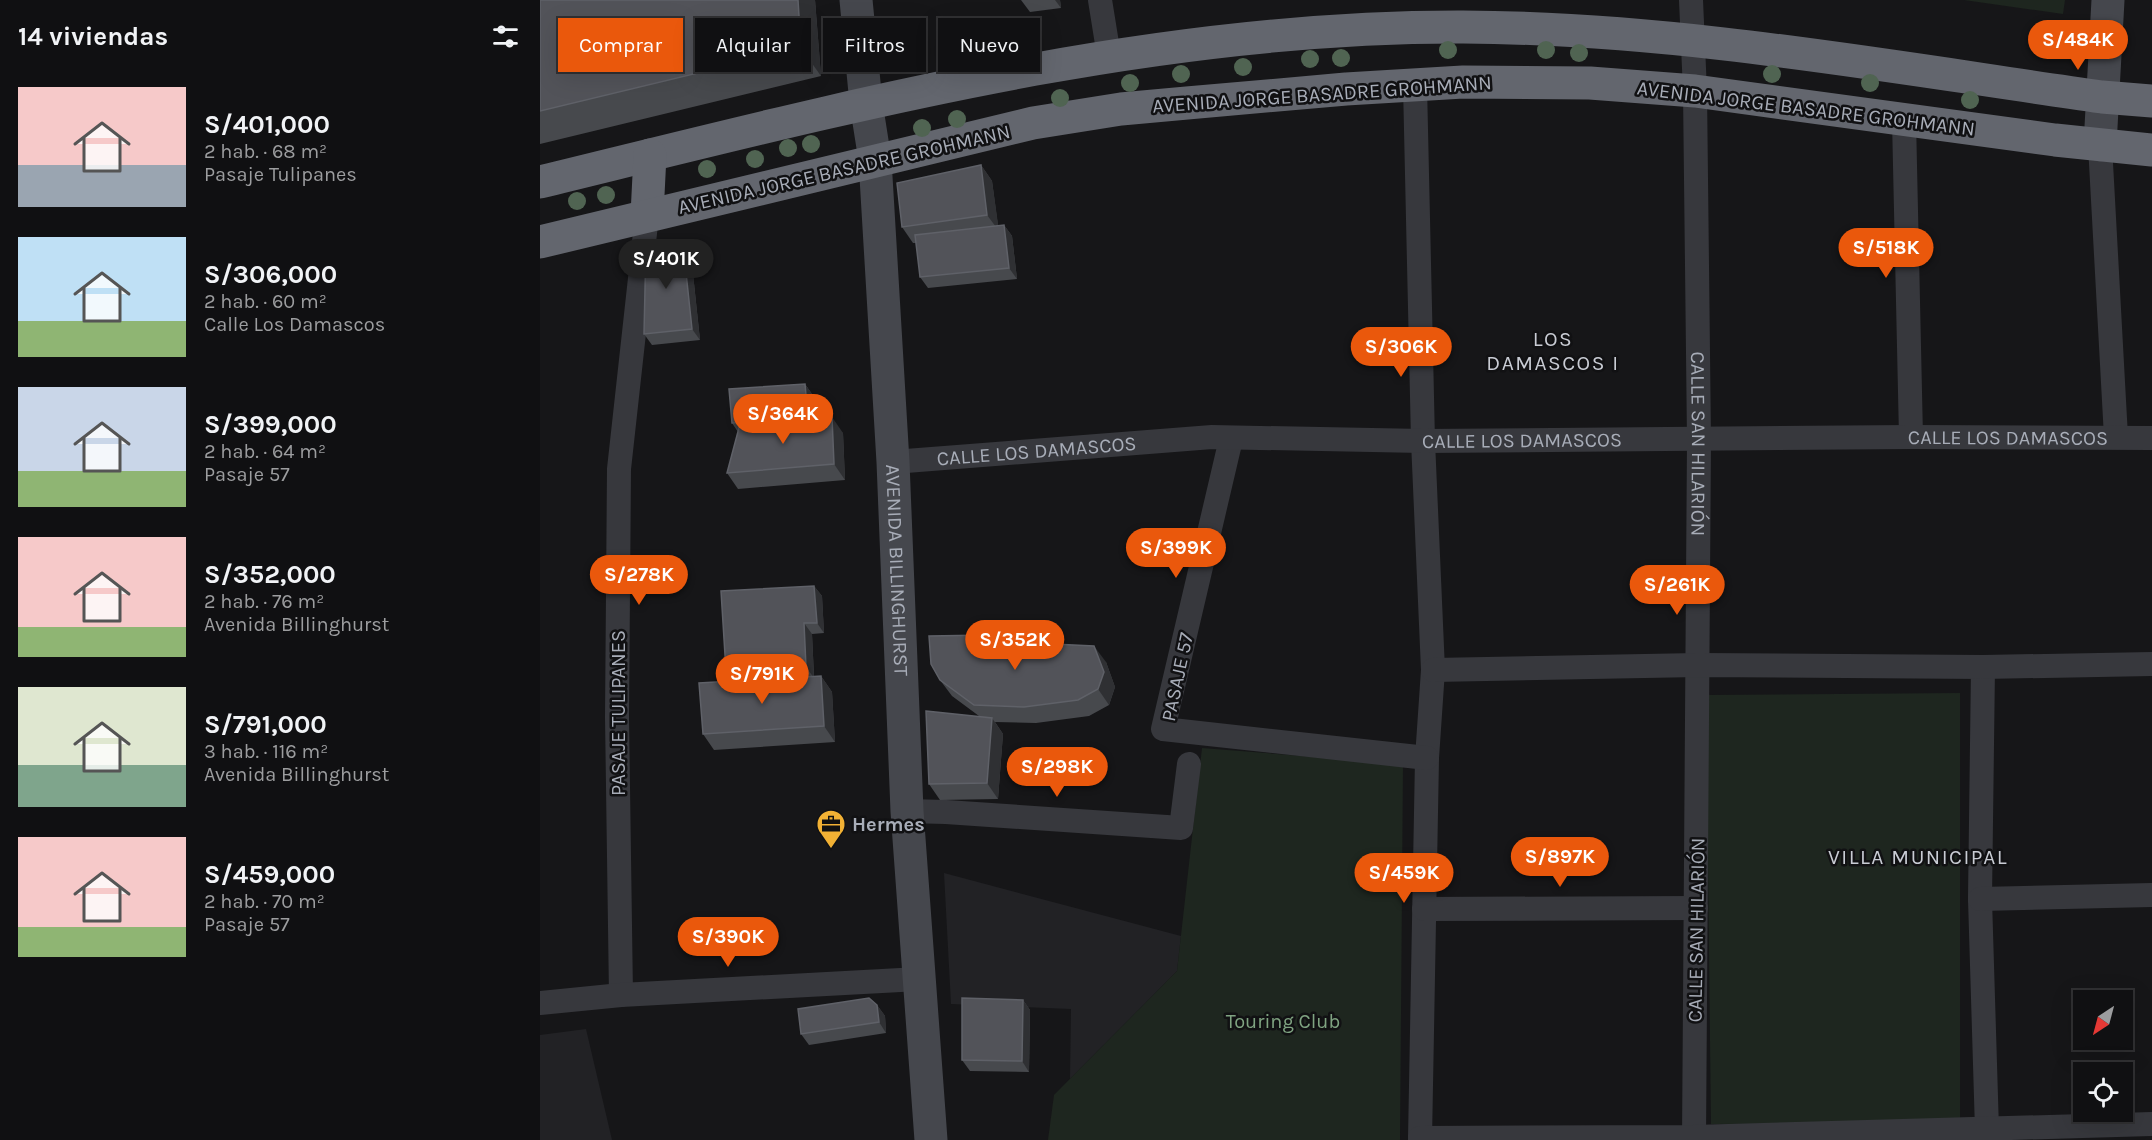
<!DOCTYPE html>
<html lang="es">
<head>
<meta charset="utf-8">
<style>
  :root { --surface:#101012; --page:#19191b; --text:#f1f3f6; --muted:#9c9d9f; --line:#303032; --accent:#ea580c }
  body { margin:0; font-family:Karla,sans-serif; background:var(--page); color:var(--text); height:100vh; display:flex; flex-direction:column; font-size:22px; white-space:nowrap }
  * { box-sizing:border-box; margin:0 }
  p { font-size:20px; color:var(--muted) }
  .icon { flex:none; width:33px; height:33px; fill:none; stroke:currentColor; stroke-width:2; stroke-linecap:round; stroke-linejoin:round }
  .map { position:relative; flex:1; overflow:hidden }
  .details { display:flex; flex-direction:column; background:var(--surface); width:540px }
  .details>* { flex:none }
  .hud { position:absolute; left:18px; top:18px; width:570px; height:54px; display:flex; gap:12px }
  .needle { width:39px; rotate:216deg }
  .controls { position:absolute; left:1533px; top:990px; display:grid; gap:12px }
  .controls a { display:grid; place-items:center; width:60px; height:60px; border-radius:0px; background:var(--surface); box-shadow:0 6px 24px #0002,0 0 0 2px var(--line); font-size:30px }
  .price { position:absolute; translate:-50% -51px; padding:0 14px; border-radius:21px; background:var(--accent); color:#fff; font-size:20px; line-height:39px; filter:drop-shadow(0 2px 3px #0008) }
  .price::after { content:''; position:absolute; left:50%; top:36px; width:18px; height:14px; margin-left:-9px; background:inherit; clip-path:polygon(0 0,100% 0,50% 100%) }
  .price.active { background:#222; color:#fff }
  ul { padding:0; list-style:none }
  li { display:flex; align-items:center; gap:18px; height:150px; padding:0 18px }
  li span { display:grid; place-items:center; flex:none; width:168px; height:120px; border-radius:0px; color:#555 }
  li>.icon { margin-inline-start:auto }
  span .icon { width:72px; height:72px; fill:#fffc; stroke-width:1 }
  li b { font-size:26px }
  h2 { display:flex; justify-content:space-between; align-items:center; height:72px; padding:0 18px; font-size:26px }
  .pill { padding:0 21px; border-radius:0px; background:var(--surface); box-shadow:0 6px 24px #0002,0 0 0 2px var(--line); font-size:21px; line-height:54px }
  .pill.active { background:var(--accent); color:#fff }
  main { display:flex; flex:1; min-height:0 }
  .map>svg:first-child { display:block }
  .built { fill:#222225 }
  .green { fill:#1e261f }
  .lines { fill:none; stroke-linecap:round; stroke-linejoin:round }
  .street { stroke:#37383d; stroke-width:24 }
  .secondary { stroke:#45474d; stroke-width:33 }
  .highway { stroke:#63666e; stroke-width:33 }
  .tree { fill:#506452 }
  .wall { fill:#47494d }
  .shaded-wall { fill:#2f3033 }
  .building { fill:#525359; stroke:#5f6168; stroke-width:1.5 }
  .labels { text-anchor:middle; stroke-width:5; stroke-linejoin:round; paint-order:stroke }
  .street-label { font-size:20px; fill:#a8adb8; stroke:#111113 }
  .poi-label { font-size:20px; font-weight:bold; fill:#a8adb8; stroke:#111113; text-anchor:start }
  .park-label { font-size:20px; fill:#7fa381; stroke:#111113 }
  .neighbourhood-label { font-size:21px; letter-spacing:1.5px; fill:#c9ccd4; stroke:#111113 }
</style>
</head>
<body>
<main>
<section class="details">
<h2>14 viviendas<svg class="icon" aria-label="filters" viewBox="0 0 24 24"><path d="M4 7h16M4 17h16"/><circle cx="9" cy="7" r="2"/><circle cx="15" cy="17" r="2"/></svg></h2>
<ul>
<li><span style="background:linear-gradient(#f6c9c9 65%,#9aa5b1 0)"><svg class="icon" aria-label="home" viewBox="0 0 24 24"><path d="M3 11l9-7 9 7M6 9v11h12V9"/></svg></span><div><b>S/401,000</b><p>2 hab. · 68 m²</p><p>Pasaje Tulipanes</p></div></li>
<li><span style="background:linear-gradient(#bfe0f5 70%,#8fb573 0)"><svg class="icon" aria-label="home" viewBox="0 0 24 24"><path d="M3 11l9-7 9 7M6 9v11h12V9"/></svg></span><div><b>S/306,000</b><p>2 hab. · 60 m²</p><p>Calle Los Damascos</p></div></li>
<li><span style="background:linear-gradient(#c9d6e8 70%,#8fb573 0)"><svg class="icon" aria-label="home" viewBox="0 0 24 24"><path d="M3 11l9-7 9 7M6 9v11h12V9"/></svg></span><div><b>S/399,000</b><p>2 hab. · 64 m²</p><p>Pasaje 57</p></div></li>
<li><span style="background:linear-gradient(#f6c9c9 75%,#8fb573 0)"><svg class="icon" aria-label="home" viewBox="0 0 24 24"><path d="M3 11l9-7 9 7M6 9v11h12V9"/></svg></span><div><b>S/352,000</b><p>2 hab. · 76 m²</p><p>Avenida Billinghurst</p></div></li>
<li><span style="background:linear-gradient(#dfe7d0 65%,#7fa58c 0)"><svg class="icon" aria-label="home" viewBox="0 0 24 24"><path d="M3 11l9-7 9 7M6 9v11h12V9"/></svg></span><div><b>S/791,000</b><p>3 hab. · 116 m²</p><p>Avenida Billinghurst</p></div></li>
<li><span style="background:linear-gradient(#f6c9c9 75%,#8fb573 0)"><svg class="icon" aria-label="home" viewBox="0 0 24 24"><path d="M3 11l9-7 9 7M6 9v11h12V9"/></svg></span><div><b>S/459,000</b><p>2 hab. · 70 m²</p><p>Pasaje 57</p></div></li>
</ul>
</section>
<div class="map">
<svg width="1612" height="1140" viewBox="0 0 1612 1140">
  <rect width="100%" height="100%" fill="#161618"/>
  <g class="built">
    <path d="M404,873L641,936L637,971L530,1079L531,1009L411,1004Z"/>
    <path d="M46,1029L72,1140H0V1035Z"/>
  </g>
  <g class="green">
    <path d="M1424,0H1525L1523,14Z"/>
    <path d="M1420,693V1123L1171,1124L1166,695Z"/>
    <path d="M662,748L863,764L860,1140H508L514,1095L637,971Z"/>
  </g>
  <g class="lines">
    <g class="street">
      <path d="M560,0L569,56"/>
      <path id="s1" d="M1151,0L1155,91L1159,440L1154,1140"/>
      <path d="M875,85L883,441L893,670L887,758L880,1140"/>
      <path d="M1364,120L1371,437"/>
      <path d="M1560,145L1576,437"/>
      <path d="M691,439L623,729L887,758"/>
      <path id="s2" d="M353,462L672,437L883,441L1371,437L1612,438"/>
      <path d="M1443,667L1440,899L1447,1130"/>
      <path d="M893,670L1158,665L1443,667L1612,664"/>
      <path d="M367,811L406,812L641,828L649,764"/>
      <path d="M1440,899L1612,895"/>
      <path d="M884,909L1156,908"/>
      <path d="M81,995L77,717L79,469L107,215"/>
      <path d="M0,1003L81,995L379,979"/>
      <path d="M880,1138L1153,1137L1612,1124"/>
    </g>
    <g class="secondary">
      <path id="s3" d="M316,0L326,103L335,160L353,462L367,811L391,1140"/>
      <path d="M1560,145L1568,0"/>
    </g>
    <g class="highway">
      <path d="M0,182C303,108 608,26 923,27C1138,28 1350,67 1562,97L1612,101"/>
      <path d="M107,215L110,155"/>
      <path d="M0,242L493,123L581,109L647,103L806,89L923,82L1050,83L1155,91L1515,140L1612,150"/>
    </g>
  </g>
  <g class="tree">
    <circle cx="908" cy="50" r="9"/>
    <circle cx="1006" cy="50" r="9"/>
    <circle cx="1039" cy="53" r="9"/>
    <circle cx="801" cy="58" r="9"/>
    <circle cx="770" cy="59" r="9"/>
    <circle cx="703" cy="67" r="9"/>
    <circle cx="641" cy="74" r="9"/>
    <circle cx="1232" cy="74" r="9"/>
    <circle cx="590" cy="83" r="9"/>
    <circle cx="1330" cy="83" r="9"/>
    <circle cx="520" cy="98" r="9"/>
    <circle cx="1430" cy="100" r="9"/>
    <circle cx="417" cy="119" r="9"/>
    <circle cx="382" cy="128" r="9"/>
    <circle cx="271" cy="144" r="9"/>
    <circle cx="248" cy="148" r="9"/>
    <circle cx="215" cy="159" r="9"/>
    <circle cx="167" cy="169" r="9"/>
    <circle cx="66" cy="195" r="9"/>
    <circle cx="37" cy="201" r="9"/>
  </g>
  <g class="wall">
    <path d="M0,0H275L281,76L0,144Z"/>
    <path d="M481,0H520L521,8L490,12Z"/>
    <path d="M441,165L452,181L458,226L464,225L472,236L477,279L388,288L380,277L376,243H373L362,227Z"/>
    <path d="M151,255L160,340L112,345L104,334Z"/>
    <path d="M265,384L272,394L274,418L303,433L305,480L198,489L187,473L198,432L192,423Z"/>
    <path d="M274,586L282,596L284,633L272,634L274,676H281L292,692L295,742L174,750L163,734L193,681L186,671Z"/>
    <path d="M456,645L566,662L575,687L569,705L549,716L496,723L455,722L463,734L458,799L400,800L389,784L439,716L412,696L400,680Z"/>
    <path d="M483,1000L490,1010L489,1072L430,1071L422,1060Z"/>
    <path d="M337,1005L345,1016L346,1033L269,1045L261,1034Z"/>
  </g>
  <g class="shaded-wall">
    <path d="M258,0H275L281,76L261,48Z"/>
    <path d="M515,0H520L521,8Z"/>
    <path d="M441,165L452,181L459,231L447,215Z"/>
    <path d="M464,225L472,236L477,279L469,268Z"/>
    <path d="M143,244L151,255L160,340L152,329Z"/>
    <path d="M265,384L272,394L275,429L268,418Z"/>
    <path d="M292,417L303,433L305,480L294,464Z"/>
    <path d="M274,586L282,596L284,633L277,623Z"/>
    <path d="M264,623L272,634L274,678L266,667Z"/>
    <path d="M449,635L461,651L453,646Z"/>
    <path d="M554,646L566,662L575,687L569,705L558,689Z"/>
    <path d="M281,676L292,692L295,742L284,726Z"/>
    <path d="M452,718L463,734L458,799L447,783Z"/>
    <path d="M483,1000L490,1010L489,1072L482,1061Z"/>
    <path d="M337,1005L345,1016L346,1033L339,1022Z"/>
  </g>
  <g class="building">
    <path d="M0,0H258L261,48L0,111Z"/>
    <path d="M441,165L447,215L362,227L357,183Z"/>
    <path d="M464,225L469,268L380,277L375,235Z"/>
    <path d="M143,244L152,329L104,334L106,245Z"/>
    <path d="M265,384L268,418L192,423L189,389Z"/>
    <path d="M292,417L294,464L187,473L200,424Z"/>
    <path d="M274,586L277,623H264L266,667L186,671L181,591Z"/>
    <path d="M449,635L453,646L469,642L554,646L564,672L558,689L538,700L484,707L434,705L400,680L391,664L389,636Z"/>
    <path d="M281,676L284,726L163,734L159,683Z"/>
    <path d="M386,711L452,718L447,783L389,784Z"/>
    <path d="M329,998L337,1005L339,1022L261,1034L258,1009Z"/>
    <path d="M422,998L483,1000L482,1061L422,1060Z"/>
  </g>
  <defs>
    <g id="office-pin" transform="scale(1.5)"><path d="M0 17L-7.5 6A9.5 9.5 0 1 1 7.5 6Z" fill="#f2b134" stroke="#111113"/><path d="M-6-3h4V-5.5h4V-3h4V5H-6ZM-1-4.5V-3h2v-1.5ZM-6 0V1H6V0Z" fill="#111"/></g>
  </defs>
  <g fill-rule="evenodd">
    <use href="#office-pin" x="291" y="824"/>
  </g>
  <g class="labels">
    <g class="street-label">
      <text transform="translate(782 94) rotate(-4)" y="7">AVENIDA JORGE BASADRE GROHMANN</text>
      <text transform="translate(1266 108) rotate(7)" y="7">AVENIDA JORGE BASADRE GROHMANN</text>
      <text transform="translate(304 169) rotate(-13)" y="7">AVENIDA JORGE BASADRE GROHMANN</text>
      <text dy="7" stroke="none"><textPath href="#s2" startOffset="1116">CALLE LOS DAMASCOS</textPath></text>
      <text dy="7" stroke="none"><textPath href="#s2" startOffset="630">CALLE LOS DAMASCOS</textPath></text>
      <text dy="7" stroke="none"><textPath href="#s1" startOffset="444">CALLE SAN HILARIÓN</textPath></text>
      <text dy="7" stroke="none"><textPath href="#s2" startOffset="144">CALLE LOS DAMASCOS</textPath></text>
      <text dy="7" stroke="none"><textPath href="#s3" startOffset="572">AVENIDA BILLINGHURST</textPath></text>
      <text transform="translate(637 677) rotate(-78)" y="7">PASAJE 57</text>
      <text transform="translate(78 713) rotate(-90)" y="7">PASAJE TULIPANES</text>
      <text transform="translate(1156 930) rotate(-89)" y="7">CALLE SAN HILARIÓN</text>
    </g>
    <g class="poi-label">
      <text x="312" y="831">Hermes</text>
    </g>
    <g class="park-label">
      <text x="743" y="1028">Touring Club</text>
    </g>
    <g class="neighbourhood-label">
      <text x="1013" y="346">LOS<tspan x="1013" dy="24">DAMASCOS I</tspan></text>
      <text x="1378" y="864">VILLA MUNICIPAL</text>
    </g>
  </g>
</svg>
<div class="controls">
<a><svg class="needle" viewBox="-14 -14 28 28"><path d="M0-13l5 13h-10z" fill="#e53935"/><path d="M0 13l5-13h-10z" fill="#9c9d9f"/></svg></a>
<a><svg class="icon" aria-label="locate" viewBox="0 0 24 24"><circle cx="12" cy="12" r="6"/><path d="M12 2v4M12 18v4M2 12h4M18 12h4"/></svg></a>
</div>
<b class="price" style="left:1538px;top:71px">S/484K</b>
<b class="price" style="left:1346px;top:279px">S/518K</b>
<b class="price active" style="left:126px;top:290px">S/401K</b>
<b class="price" style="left:861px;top:378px">S/306K</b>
<b class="price" style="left:243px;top:445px">S/364K</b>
<b class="price" style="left:636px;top:579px">S/399K</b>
<b class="price" style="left:99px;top:606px">S/278K</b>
<b class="price" style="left:1137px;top:616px">S/261K</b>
<b class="price" style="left:475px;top:671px">S/352K</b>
<b class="price" style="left:222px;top:705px">S/791K</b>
<b class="price" style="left:517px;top:798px">S/298K</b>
<b class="price" style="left:1020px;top:888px">S/897K</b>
<b class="price" style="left:864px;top:904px">S/459K</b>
<b class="price" style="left:188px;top:968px">S/390K</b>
<div class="hud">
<a class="pill active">Comprar</a>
<a class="pill">Alquilar</a>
<a class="pill">Filtros</a>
<a class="pill">Nuevo</a>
</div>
</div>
</main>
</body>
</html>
